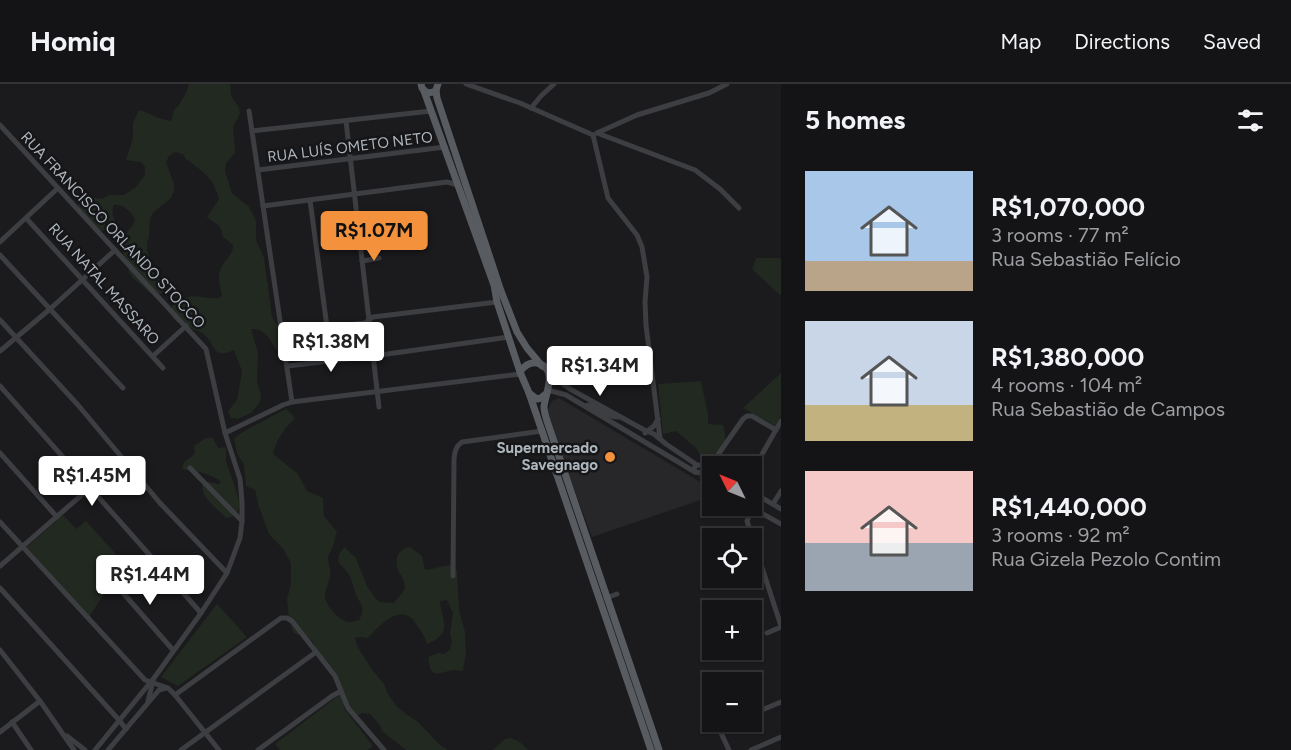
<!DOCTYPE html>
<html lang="en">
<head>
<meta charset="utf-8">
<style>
  :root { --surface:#141416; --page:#212123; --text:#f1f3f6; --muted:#9d9ea1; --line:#333335; --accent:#f4913c }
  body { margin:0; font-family:Figtree,sans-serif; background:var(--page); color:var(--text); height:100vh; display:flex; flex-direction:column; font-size:22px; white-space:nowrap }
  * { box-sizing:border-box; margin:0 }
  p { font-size:20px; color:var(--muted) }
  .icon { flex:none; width:33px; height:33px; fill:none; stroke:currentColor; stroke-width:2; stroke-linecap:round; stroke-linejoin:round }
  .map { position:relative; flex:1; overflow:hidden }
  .panel { display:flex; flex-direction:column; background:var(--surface); width:510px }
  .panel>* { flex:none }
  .needle { width:39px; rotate:313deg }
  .controls { position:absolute; left:702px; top:372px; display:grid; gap:12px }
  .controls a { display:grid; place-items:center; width:60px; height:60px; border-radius:0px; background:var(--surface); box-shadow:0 2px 4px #0004,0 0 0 2px var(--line); font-size:30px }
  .price { position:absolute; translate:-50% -51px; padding:0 14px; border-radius:6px; background:#fff; color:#222; font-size:20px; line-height:39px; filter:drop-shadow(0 2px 3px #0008) }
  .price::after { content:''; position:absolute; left:50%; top:36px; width:18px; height:14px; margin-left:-9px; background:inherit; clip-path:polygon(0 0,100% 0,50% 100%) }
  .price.selected { background:var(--accent); color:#111 }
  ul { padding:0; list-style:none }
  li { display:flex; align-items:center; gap:18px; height:150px; padding:0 24px }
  li span { display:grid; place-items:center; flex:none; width:168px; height:120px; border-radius:0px; color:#555 }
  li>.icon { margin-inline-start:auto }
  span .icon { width:72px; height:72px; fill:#fffc; stroke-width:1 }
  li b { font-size:26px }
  h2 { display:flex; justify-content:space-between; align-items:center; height:72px; padding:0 24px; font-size:26px }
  header { display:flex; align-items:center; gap:36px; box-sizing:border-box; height:84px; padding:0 30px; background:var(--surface); border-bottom:2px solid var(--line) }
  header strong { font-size:28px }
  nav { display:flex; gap:33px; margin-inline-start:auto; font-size:21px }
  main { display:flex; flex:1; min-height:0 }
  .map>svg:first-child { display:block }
  .built { fill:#27272a }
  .green { fill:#212920 }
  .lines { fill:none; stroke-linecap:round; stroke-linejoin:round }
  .minor { stroke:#3c3e42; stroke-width:5 }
  .major { stroke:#585c61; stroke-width:7 }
  .poi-dot { fill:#f4913c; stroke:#161618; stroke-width:2 }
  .labels { text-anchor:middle; stroke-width:5; stroke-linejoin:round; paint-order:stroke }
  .street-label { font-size:15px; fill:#adb5bd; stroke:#161618 }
  .poi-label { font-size:15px; font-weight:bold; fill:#adb5bd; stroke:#161618; text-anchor:end }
</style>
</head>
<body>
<header>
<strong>Homiq</strong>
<nav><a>Map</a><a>Directions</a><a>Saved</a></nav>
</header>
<main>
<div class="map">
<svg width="781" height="666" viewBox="0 0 781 666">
  <rect width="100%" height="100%" fill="#1b1b1d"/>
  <path class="built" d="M559,314L712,405V412L592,453L550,341L547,327L552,317Z"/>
  <g class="green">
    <path d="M189,0H230L231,12L239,24L240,29L233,43L235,69L226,79L225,87L232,109L249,123L256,137V156L264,174L272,233C277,242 284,246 289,255L282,266L281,271C270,261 269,244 251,245L258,269L257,297L261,311L260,318L251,329L238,335L231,334L228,327L237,316L241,294L242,287L234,266C211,277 216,258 202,249C191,242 165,240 172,222C190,205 201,216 220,214L222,210C219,201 217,190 222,182C227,173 233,171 233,161L222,152C223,141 214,139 207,133L219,115C213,93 205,90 189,77L186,76L183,70L175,68L169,72L166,78L174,100V107L171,114L153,129L150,136L149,153L147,159V165L153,188L163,200V208L157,212L150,209L133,194L129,188L121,162L122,155L133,141L135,136C131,127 125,122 115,120C110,126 113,132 116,139C101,157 86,139 75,126L81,117L86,113L102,115L109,111H124L136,103L145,91V83L141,78L126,76L133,54V39L139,26C150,29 158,35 170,37L172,35L174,26L179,21L186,9Z"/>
    <path d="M756,174H781V212L752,185Z"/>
    <path d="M781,289V332L775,342L743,324Z"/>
    <path d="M701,297L708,330V340L723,341C724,345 726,352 725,356C722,366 712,374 702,374L696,364L676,347L663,350L658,300Z"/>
    <path d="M287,325L295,334C285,344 276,356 273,370L298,390L307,407L323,414L324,432L337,448C335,453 335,457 333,462C332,467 328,469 328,475C329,482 331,486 330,493C329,500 325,505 325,512C325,520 337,534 345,537C349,539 355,537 359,536C367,522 359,520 355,508C350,491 352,492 338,478L339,471L344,463L356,474L367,502L376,515L380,518L394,519L405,505C404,502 405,498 403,495C402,492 399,489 398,486C394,474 398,465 410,463L422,472L425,486C435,485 443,481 453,481L457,487L459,526L465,548L466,568L463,587L453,586L437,590L432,588L430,584L428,573L438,569L445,570L450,565L452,557L450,550L453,529L447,516L440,517C442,537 453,549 429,559L427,560C425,553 422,548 418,543C415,539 413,534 408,532C393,525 377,545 368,554L358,553L355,554L357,562L373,587L384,600L388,610L396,622L406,630L418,638L440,661L448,666H406L382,647L380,641L370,630L362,629L356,632L349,629L343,620L345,626L373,662L368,666H280L275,660L338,612L339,599L315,565L313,558L307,554L294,549L289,536L287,515L291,500V479L284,466L269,450L259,423L255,406L246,402L244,381L237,369L234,355C243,346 257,341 269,334C275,331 280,327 287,325Z"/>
    <path d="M206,354H213L218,364L226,363V377L240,418C239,427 236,434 226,434C218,425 198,412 203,399L209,398L219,400L221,399L220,397C213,392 205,389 196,387C191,386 187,387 182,385L184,378L190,374L195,369L194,362Z"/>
    <path d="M63,431L76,445L86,437L124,479L89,533L27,463Z"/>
    <path d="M217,520L247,553L178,602L161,593Z"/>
    <path d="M510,654C518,656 522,659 528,666H493L505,655Z"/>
  </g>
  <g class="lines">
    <g class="minor">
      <path d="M466,0L520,19L593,51"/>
      <path d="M531,24L541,12L554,0"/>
      <path d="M249,27L292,318"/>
      <path d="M346,37L379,323"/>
      <path d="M0,41L206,265L225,349L240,395L242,418V437L240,454L227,489L201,529L154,594L95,666"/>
      <path d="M252,47L431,27"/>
      <path d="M597,49L695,86L720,105L739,124"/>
      <path d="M597,49L637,31L709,9L727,0"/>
      <path d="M593,51L608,114L637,151L642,163L647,193L645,218L646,241L660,354"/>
      <path d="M258,86L445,63"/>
      <path d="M310,116L327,243"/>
      <path d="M263,122L447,98L458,101"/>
      <path d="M26,134L163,284"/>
      <path d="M0,158L58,104"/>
      <path d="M0,171L123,304"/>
      <path d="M362,177L379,174"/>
      <path d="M0,236L78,321L160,419L227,489"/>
      <path d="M282,249L365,239L373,233L497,218"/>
      <path d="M0,267L50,225L115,166"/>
      <path d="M153,272L186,242"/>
      <path d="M287,282L373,272L509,253"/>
      <path d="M548,289L570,305L646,347L654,350L666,360L697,381H702L703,385L701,389L695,388L694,384L697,381"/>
      <path d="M0,302L201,529"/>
      <path d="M548,306L566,311L695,388"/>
      <path d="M585,322L588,321C599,323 607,334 619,333"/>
      <path d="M225,349L283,321L292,318L521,290"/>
      <path d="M645,349L654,342L658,335"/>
      <path d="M0,369L57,433"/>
      <path d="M710,382L743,335L747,332H752L776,346"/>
      <path d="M190,384L242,437"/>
      <path d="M752,388L781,337"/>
      <path d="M701,389L712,399"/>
      <path d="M752,408L781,425"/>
      <path d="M773,420L781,407"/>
      <path d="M749,422L781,440"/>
      <path d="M753,424L747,437L781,542"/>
      <path d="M0,438L145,596L168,604L175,611L219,666"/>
      <path d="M0,482L123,375"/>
      <path d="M453,492L454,375C455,368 455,363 462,358L542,347"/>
      <path d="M110,494L173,566"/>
      <path d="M740,494L742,500"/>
      <path d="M0,504L119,636L126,645"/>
      <path d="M606,514L617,510"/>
      <path d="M767,549L781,543"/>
      <path d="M0,566L40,617L74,666"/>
      <path d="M175,611L281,534H287L292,537L335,592L348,624L384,666"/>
      <path d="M148,617L153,597"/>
      <path d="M752,630L781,618"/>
      <path d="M12,638L31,666"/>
      <path d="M716,638L729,666"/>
      <path d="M719,644L735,638"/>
      <path d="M0,648L40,617"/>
      <path d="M67,652L85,666"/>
      <path d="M108,666L159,606L166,604"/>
      <path d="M181,666L316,568"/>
      <path d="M258,666L332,612L341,607"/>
      <path d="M751,666L781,653"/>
    </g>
    <g class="major">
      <path d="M421,0L422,4L427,9L434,8L436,6"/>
      <path d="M438,0L436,6L437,14L501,207L517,248L527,264L542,282"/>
      <path d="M424,7L494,201L497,218L520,288"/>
      <path d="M529,309L651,666"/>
      <path d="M547,309L541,314L537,315L529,309L520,288C524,282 530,278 537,279C559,284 545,310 544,323C544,328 546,333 547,337L659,666"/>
    </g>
  </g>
  <circle class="poi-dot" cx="610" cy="373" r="6"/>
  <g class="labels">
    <g class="street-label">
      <text transform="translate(350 63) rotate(-7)" y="5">RUA LUÍS OMETO NETO</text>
      <text transform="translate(113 146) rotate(47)" y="5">RUA FRANCISCO ORLANDO STOCCO</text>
      <text transform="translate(104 200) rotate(48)" y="5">RUA NATAL MASSARO</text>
    </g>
    <g class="poi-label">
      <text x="598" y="369">Supermercado<tspan x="598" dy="17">Savegnago</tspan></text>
    </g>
  </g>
</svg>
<div class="controls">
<a><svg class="needle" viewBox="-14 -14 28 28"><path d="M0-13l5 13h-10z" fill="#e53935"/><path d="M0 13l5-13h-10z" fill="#9d9ea1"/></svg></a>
<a><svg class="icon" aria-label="locate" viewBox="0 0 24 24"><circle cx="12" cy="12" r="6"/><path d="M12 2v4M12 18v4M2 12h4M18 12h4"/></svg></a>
<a>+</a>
<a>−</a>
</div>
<b class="price selected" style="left:374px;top:178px">R$1.07M</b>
<b class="price" style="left:331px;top:289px">R$1.38M</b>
<b class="price" style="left:600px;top:313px">R$1.34M</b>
<b class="price" style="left:92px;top:423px">R$1.45M</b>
<b class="price" style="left:150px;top:522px">R$1.44M</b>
</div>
<section class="panel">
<h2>5 homes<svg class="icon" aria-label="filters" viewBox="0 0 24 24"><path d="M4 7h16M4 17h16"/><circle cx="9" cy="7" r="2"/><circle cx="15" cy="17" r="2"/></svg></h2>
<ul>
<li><span style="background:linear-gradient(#a9c7e8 75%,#b9a48a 0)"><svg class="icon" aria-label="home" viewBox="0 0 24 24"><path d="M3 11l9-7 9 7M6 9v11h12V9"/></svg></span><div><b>R$1,070,000</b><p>3 rooms · 77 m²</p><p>Rua Sebastião Felício</p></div></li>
<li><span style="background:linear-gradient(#c9d6e8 70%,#c2b280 0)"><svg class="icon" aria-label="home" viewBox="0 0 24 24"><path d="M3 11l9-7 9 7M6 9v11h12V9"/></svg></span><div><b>R$1,380,000</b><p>4 rooms · 104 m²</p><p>Rua Sebastião de Campos</p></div></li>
<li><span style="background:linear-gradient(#f6c9c9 60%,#9aa5b1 0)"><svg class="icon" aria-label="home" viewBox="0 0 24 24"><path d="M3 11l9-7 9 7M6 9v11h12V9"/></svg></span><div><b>R$1,440,000</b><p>3 rooms · 92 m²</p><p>Rua Gizela Pezolo Contim</p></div></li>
</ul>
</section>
</main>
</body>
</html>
